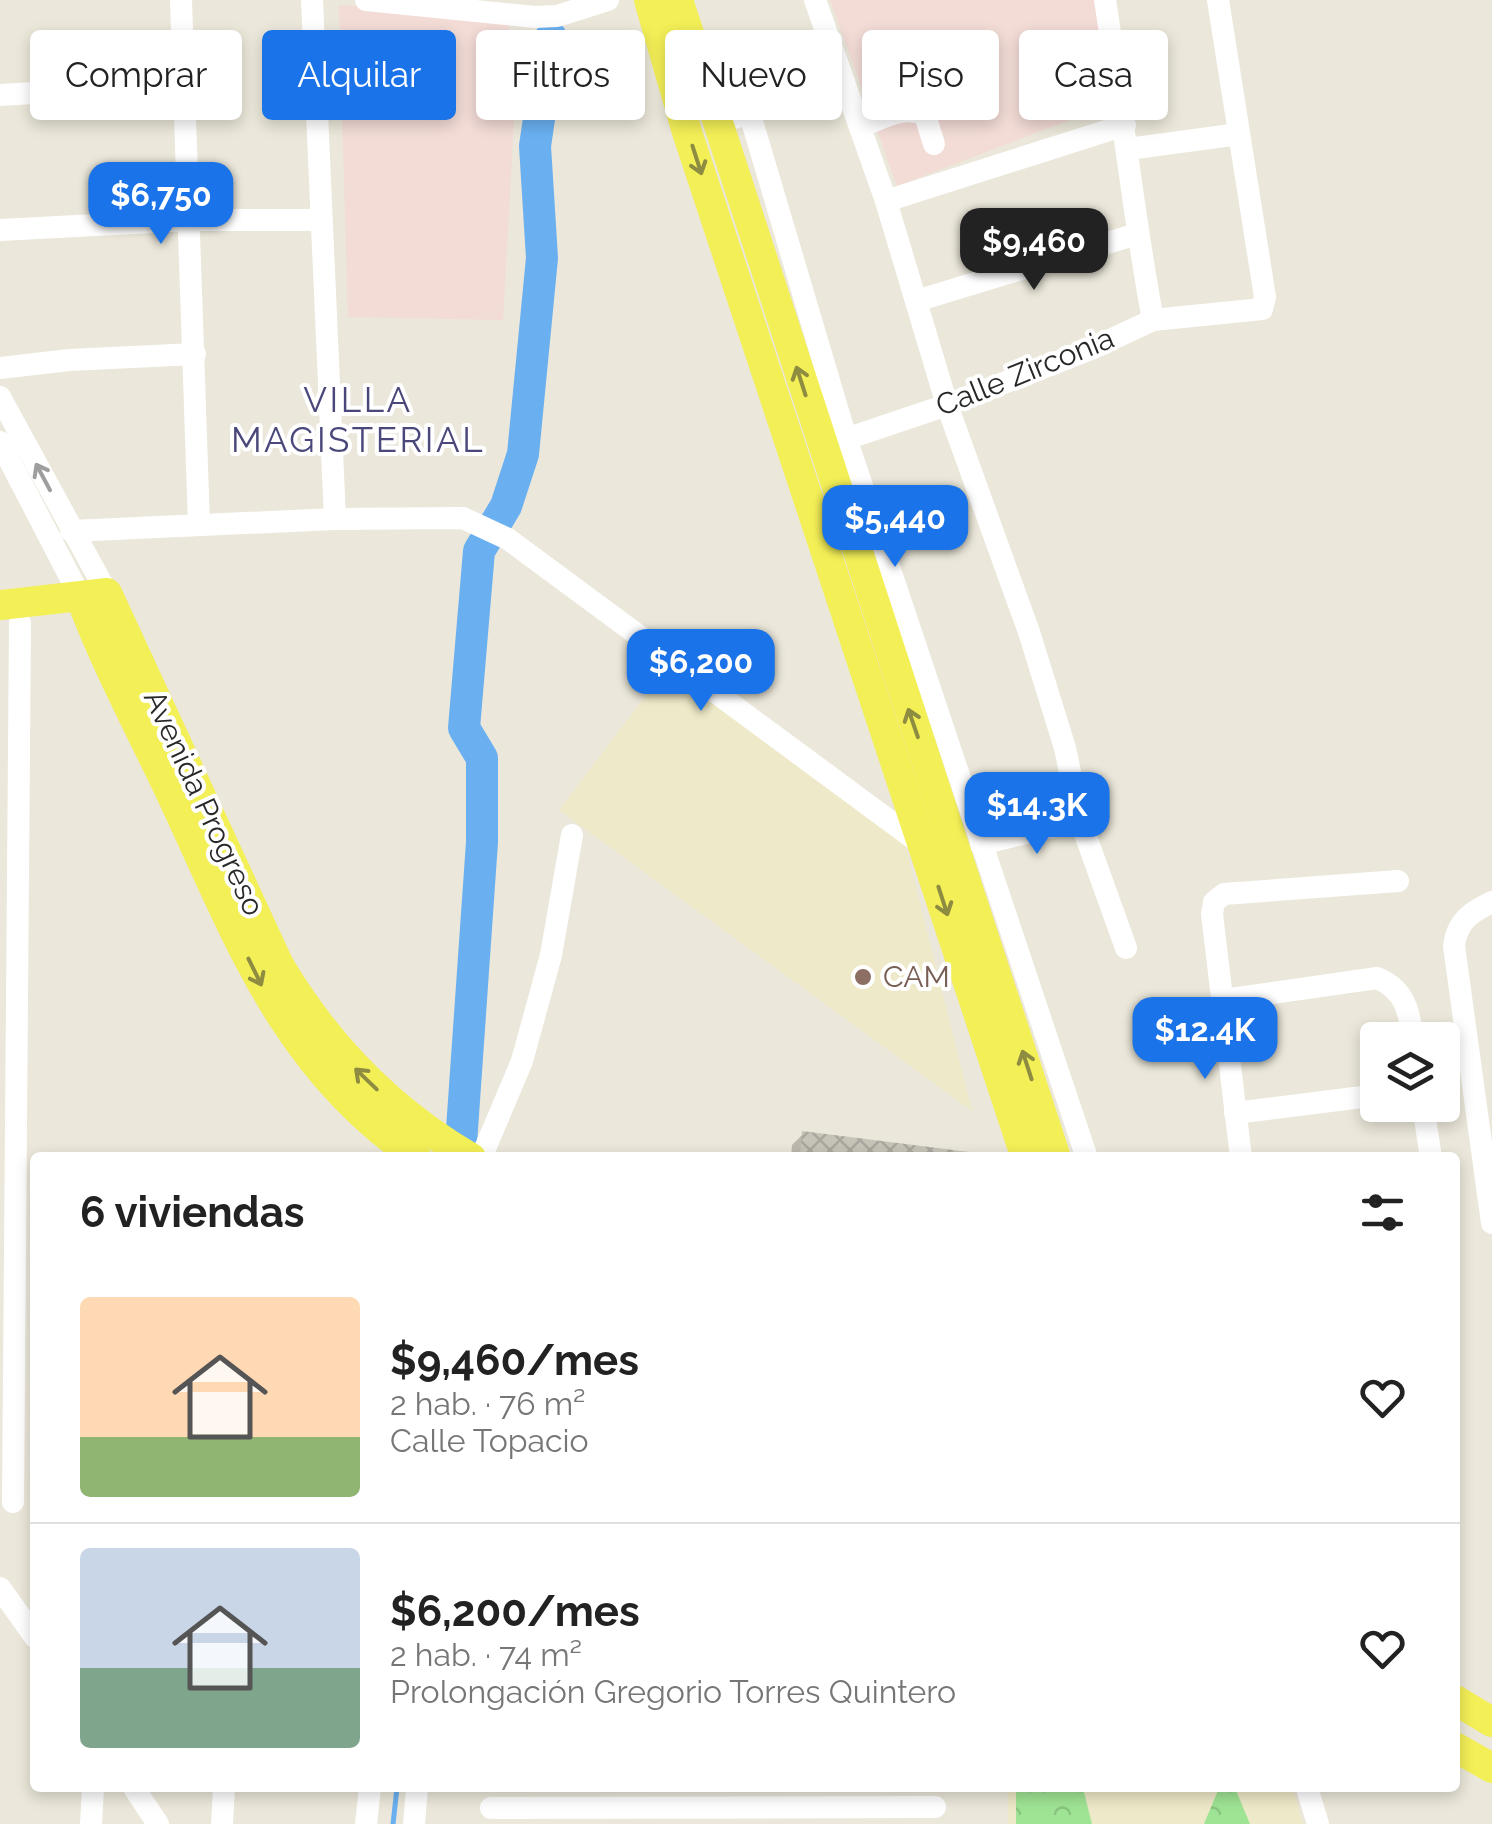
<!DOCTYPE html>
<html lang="es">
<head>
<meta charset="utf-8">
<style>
  :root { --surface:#fff; --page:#f6f6f6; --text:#222; --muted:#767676; --line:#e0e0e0; --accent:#1a73e8 }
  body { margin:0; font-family:Raleway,sans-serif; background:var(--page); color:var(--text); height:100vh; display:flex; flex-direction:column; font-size:38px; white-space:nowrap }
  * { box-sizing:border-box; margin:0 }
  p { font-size:32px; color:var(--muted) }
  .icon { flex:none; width:55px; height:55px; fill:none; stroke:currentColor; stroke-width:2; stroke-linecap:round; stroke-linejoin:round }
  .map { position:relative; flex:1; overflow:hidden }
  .sheet { position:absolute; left:30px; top:1152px; width:1430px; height:640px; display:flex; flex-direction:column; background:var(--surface); border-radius:10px; box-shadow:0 5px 15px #0003 }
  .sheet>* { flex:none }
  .top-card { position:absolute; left:30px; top:30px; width:1432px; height:90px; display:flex; gap:20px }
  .fabs { position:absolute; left:1360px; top:1022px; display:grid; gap:20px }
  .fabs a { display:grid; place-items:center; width:100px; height:100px; border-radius:10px; background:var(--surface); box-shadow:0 5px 15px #0003; font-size:50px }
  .price { position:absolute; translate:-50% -85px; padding:0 22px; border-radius:20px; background:var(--accent); color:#fff; font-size:32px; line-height:65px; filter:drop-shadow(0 2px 5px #0008) }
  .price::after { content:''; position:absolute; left:50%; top:60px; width:30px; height:22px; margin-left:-15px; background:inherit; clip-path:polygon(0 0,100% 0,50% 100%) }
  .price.current { background:#222; color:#fff }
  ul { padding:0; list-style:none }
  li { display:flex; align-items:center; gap:30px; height:250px; padding:0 50px }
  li+li { border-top:2px solid var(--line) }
  li span { display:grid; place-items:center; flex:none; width:280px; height:200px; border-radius:10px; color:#555 }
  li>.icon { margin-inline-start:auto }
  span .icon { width:120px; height:120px; fill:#fffc; stroke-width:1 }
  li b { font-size:42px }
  h2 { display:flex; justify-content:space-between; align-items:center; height:120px; padding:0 50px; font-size:42px }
  .chip { padding:0 35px; border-radius:10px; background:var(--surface); box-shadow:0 5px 15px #0003; font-size:35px; line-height:90px }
  .chip.current { background:var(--accent); color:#fff }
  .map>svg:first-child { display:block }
  .education { fill:#eee9c8 }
  .medical { fill:#f3dbd6 }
  .park { fill:url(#park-crowns) }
  .shadow { fill:#0003 }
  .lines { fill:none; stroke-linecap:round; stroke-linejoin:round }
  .stream { stroke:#6ab0f0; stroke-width:5 }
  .river { stroke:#6ab0f0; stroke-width:32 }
  .building { fill:url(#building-cross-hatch) }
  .minor { stroke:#fff; stroke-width:22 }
  .major { stroke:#f3ef57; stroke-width:30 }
  .oneway { stroke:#8e8c40 }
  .oneway2 { stroke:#9e9e9e }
  .education-dot { fill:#8d6e63; stroke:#fff; stroke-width:4 }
  .labels { text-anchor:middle; stroke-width:8; stroke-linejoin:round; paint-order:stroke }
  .street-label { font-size:30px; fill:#282828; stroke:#fff }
  .education-label { font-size:30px; fill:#785e54; stroke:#fff; text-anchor:start }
  .quarter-label { font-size:35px; letter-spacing:2.5px; fill:#4a487a; stroke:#fff }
</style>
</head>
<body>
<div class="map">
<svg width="1492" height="1824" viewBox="0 0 1492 1824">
  <defs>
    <pattern id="park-crowns" width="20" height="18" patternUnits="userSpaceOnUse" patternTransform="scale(2.5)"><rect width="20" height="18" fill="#9fe494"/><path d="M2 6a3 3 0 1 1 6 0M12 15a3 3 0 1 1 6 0" fill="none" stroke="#89c480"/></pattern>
    <pattern id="building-cross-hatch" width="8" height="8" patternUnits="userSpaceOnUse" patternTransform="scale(2.5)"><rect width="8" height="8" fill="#c6c4b8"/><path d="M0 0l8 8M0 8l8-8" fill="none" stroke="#aaa89e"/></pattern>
  </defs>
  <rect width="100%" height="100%" fill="#ebe7da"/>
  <g class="education">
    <path d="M666,669L905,844L972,1111L559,810Z"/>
    <path d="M1008,1788H1293L1303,1824H1008Z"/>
  </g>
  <g class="medical">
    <path d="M830,0H1099L1117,102L897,186Z"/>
    <path d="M339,5L503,15L518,47L503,320L348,317Z"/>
  </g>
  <g class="park">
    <path d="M1016,1788H1083L1092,1824H1016Z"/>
    <path d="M1219,1788H1235L1250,1824H1204Z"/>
  </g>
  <path class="shadow" d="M803,1134L991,1157L791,1158L792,1145Z"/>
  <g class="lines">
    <path class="stream" d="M393,1824L397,1788"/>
    <path class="river" d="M460,1158L482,842V758L464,728L479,551L506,506L523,454L542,258L535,146L551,37"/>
  </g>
  <path class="building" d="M802,1131L993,1155V1158H800Z"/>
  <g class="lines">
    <g class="minor">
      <path d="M181,0L199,524"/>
      <path d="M312,0L335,519"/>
      <path d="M366,0L535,17L557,16L608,0"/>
      <path d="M815,0L886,201L947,405L1029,632L1065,748L1080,820L1126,948"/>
      <path d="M1105,0C1122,107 1133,214 1153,320"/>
      <path d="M0,95L184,84"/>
      <path d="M749,111L846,438L1087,1158"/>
      <path d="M719,123L844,82"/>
      <path d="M860,127C881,119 904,104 925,115L934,144"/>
      <path d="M1128,149L1239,134"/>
      <path d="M886,201L1125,125"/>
      <path d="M0,230L190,220H320"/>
      <path d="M916,301L1137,234"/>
      <path d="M0,368L69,360L195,354"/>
      <path d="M0,397L107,593"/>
      <path d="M0,442L81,598"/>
      <path d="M834,443L947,405L1091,349L1153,320L1262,309L1265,297L1218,0"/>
      <path d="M71,531L335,519L463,518L508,539L925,847"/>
      <path d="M981,844L1080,820"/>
      <path d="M1492,902C1471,912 1457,921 1454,946L1492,1223"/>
      <path d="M1223,1000L1377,978C1406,990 1409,1012 1413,1040"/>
      <path d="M1423,1105L1431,1158"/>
      <path d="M1235,1113L1378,1095"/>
      <path d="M481,1158L522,1061L551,955L572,835"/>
      <path d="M1241,1158L1212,914L1214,902L1224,894L1398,881"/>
      <path d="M13,1502L20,623"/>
      <path d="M0,1588L35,1637"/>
      <path d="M134,1788L158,1824"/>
      <path d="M1307,1788L1318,1824"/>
      <path d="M491,1808L935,1807"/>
      <path d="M91,1824L93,1788"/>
      <path d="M222,1824L224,1788"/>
      <path d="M366,1824L370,1788"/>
      <path d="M414,1824L417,1788"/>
    </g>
    <g class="major">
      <path d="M649,0L687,132L1026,1158"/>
      <path d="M678,0L1056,1158"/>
      <path d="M81,598C106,666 142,732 173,798C238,937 284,1068 417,1158"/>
      <path d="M0,605L107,593L279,965C327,1046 389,1110 471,1158"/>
      <path d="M1455,1700L1492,1722"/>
      <path d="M1455,1747L1492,1768"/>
    </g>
  </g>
  <defs><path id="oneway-shaft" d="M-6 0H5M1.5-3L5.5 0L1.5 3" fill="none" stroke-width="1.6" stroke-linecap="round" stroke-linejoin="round" transform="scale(2.5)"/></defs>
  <g class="oneway">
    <use href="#oneway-shaft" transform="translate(697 160) rotate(72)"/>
    <use href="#oneway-shaft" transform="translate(801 381) rotate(-108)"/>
    <use href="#oneway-shaft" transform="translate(913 723) rotate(-109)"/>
    <use href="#oneway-shaft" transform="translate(943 901) rotate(72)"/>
    <use href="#oneway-shaft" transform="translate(255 972) rotate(64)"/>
    <use href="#oneway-shaft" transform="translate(1027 1065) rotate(-108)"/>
    <use href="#oneway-shaft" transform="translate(366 1079) rotate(-136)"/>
  </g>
  <use class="oneway2" href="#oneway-shaft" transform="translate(43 477) rotate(-118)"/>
  <circle class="education-dot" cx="863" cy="977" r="10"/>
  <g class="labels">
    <g class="street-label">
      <text transform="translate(1025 372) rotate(-22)" y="10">Calle Zirconia</text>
      <text transform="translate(204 803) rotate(65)" y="10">Avenida Progreso</text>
    </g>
    <g class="education-label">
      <text x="883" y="987">CAM</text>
    </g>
    <g class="quarter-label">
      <text x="358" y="412">VILLA<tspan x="358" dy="40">MAGISTERIAL</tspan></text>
    </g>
  </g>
</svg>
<div class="fabs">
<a><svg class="icon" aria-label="layers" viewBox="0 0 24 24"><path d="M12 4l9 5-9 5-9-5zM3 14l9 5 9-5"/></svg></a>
</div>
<b class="price" style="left:161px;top:247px">$6,750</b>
<b class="price current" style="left:1034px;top:293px">$9,460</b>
<b class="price" style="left:895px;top:570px">$5,440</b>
<b class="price" style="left:701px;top:714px">$6,200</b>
<b class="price" style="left:1037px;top:857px">$14.3K</b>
<b class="price" style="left:1205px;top:1082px">$12.4K</b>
<div class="top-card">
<a class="chip">Comprar</a>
<a class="chip current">Alquilar</a>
<a class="chip">Filtros</a>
<a class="chip">Nuevo</a>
<a class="chip">Piso</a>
<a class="chip">Casa</a>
</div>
<section class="sheet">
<h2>6 viviendas<svg class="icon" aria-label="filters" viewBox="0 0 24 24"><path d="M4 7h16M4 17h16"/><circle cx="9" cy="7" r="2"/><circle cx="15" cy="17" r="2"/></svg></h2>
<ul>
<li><span style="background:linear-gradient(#ffd9b3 70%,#8fb573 0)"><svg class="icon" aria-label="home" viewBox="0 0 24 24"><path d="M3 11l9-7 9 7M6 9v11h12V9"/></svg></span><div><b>$9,460/mes</b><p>2 hab. · 76 m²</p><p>Calle Topacio</p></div><svg class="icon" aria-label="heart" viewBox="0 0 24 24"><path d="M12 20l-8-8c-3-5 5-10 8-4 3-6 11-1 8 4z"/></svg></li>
<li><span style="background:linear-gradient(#c9d6e8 60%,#7fa58c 0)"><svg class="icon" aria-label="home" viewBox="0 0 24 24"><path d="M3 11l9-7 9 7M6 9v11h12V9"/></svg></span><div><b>$6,200/mes</b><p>2 hab. · 74 m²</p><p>Prolongación Gregorio Torres Quintero</p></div><svg class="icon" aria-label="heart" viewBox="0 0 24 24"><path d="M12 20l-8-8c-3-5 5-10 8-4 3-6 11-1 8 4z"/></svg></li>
</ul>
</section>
</div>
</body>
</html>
